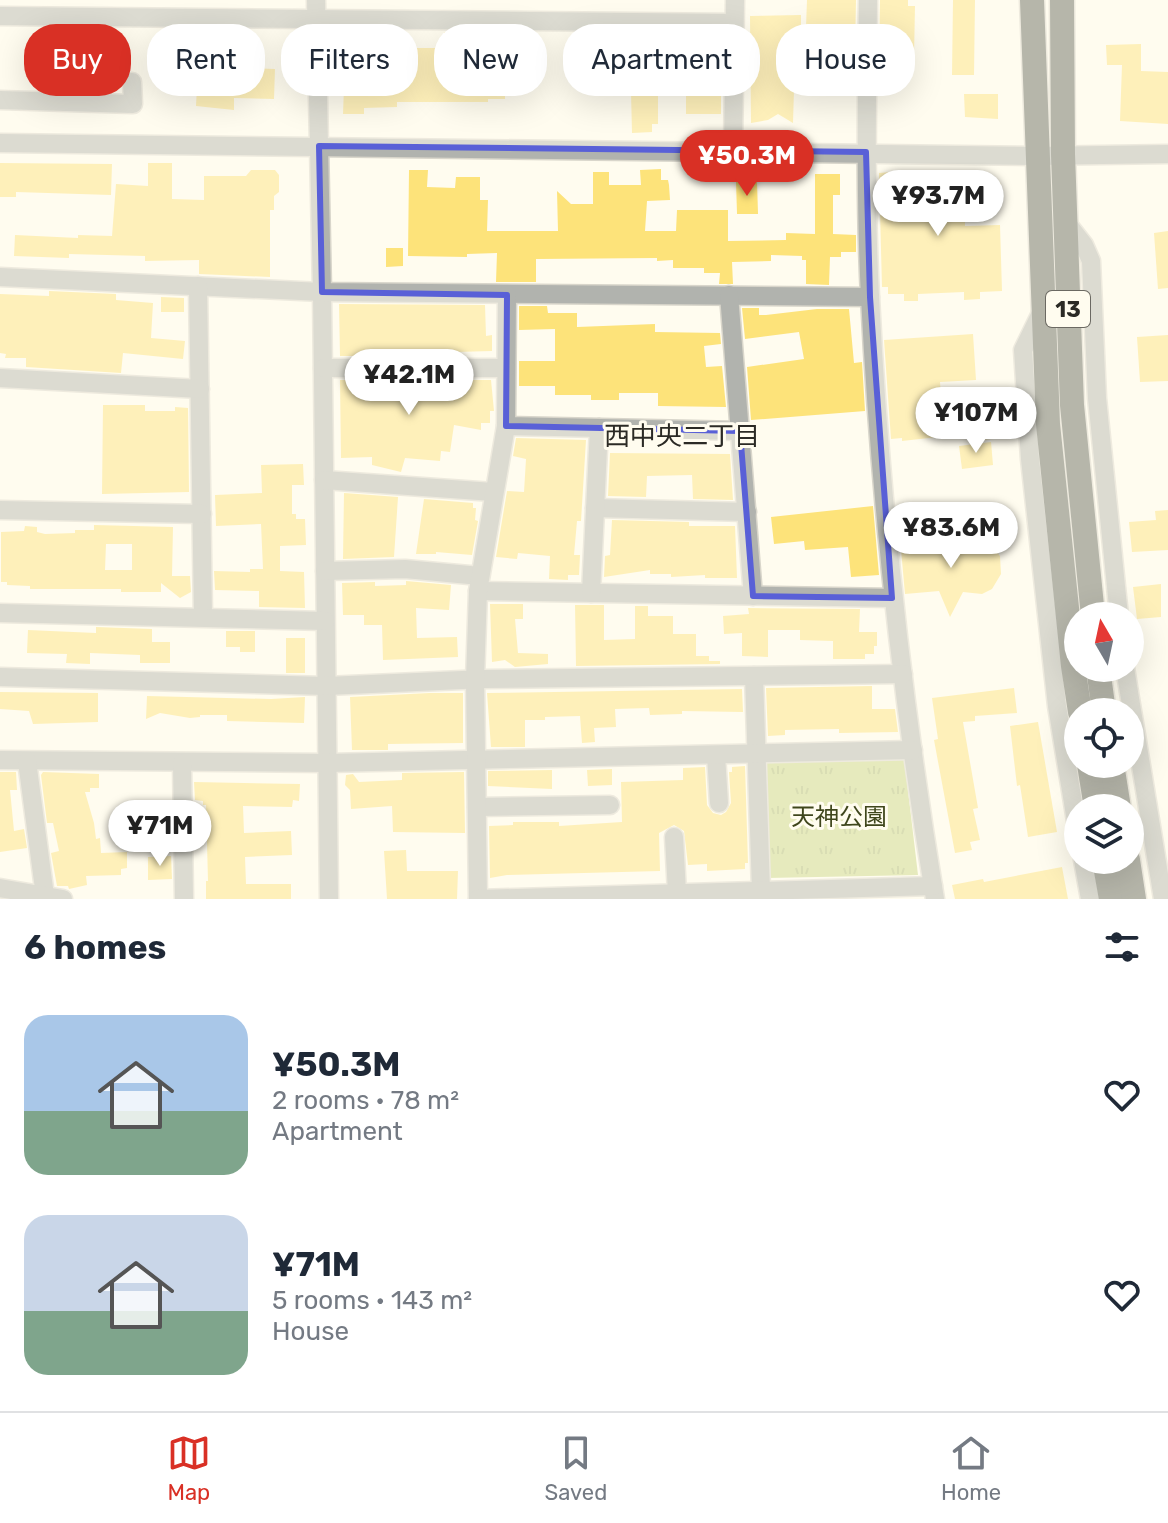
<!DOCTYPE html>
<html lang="en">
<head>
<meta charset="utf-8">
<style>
  :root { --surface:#fff; --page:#f2f2f3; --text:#1f2937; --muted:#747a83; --line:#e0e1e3; --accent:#d93025 }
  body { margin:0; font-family:Rubik,"Noto Sans JP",sans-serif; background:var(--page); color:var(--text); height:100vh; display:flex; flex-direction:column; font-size:30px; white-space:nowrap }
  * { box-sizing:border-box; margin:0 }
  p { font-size:26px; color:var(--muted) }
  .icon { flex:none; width:44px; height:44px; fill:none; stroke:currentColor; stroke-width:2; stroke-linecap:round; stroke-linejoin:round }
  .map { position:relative; height:899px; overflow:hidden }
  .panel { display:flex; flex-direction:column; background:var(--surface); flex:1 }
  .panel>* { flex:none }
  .hud { position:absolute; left:24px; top:24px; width:1120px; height:72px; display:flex; gap:16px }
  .needle { width:52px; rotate:351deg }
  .buttons { position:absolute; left:1064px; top:602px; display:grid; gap:16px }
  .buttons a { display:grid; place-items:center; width:80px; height:80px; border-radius:50%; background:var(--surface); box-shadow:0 8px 32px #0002; font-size:40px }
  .price { position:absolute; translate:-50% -68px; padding:0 18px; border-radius:28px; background:#fff; color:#222; font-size:26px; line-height:52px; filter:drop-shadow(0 2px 4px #0008) }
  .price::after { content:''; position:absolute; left:50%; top:48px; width:24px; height:18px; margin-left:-12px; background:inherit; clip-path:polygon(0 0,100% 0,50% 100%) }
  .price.on { background:var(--accent); color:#fff }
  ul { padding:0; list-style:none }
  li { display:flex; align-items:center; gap:24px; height:200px; padding:0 24px }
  li span { display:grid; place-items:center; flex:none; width:224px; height:160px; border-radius:24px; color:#555 }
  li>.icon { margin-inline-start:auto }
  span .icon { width:96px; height:96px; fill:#fffc; stroke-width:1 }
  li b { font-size:34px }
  h2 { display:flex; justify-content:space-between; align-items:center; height:96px; padding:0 24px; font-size:34px }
  .pill { padding:0 28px; border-radius:32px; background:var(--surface); box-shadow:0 8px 32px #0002; font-size:28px; line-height:72px }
  .pill.on { background:var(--accent); color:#fff }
  .tab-bar { display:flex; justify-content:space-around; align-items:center; height:112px; border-top:2px solid var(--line); background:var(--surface); font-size:22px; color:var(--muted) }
  .tab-bar a { display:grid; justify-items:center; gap:4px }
  .tab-bar .on { color:var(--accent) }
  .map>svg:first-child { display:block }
  .grass { fill:url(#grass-tufts) }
  .building { fill:#fde37a; fill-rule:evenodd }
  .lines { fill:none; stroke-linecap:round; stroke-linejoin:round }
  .minor-casing { stroke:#d9d6cb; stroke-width:21 }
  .highway-casing { stroke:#d9d6cb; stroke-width:27 }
  .minor { stroke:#b1b3ae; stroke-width:18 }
  .highway { stroke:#5d6258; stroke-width:24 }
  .marked { fill:none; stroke:#5960d7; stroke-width:6; stroke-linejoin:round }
  .labels { text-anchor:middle; stroke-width:6; stroke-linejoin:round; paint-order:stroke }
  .shield { fill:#fffcef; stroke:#6b6962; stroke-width:2 }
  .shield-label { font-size:22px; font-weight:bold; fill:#2b2a25 }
  .park-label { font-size:24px; fill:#3f461c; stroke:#fffcef }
  .neighbourhood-label { font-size:26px; fill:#2b2a25; stroke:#fffcef }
</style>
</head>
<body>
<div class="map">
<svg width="1168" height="899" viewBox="0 0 1168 899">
  <defs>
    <pattern id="grass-tufts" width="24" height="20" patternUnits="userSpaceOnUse" patternTransform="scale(2)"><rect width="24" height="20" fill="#c7d680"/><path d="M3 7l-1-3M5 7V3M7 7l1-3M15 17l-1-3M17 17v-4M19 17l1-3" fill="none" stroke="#abb86e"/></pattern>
  </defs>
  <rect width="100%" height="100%" fill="#fffcef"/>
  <path class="grass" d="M904,757L918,875L767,878L765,760Z"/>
  <g class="building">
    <path d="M807,0H856L855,48H844L845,27H806Z"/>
    <path d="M880,0H908V6H915L914,57H907L906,71H879Z"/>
    <path d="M953,0H975L974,75H952Z"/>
    <path d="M801,15V54H812V73L798,72V90H794L793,123L778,114L768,120L751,123L750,16Z"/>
    <path d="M444,32L473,33V44H537V86H505V99H488V102H397V107L364,108V114H343L344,87L402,86V48H444Z"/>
    <path d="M633,34H660V60L632,61Z"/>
    <rect x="692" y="35" width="30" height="24"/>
    <path d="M1141,44V71L1168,72V124L1120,121L1122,65H1107L1106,45Z"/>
    <path d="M251,68L275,69L274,99L234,98V110L196,106L197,86L241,85V69Z"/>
    <rect x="686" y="85" width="35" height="29"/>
    <path d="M631,92H658V124H652V132L632,133Z"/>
    <path d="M964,94H998V119L965,117Z"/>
    <path d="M0,163L112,164L111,195L16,192V197H0Z"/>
    <path d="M148,163H172V199L204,200V176H246L251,170H275L279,175V192L274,196V210H270V277L199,274V260L145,261V256L69,254V258L14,256L15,235L78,238V235L112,236L116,184L148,186Z"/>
    <path d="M661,169V180H668L669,185L670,200L647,201L645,231H676L677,210H728V241L786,240V233L815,234V174H840V195H833V234L856,235V252H841V257H830L829,285L806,284V260H802V256L771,255V261L732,262L733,284H719L720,273H704V268H673V260L657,261V258L536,259V282H496L497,253L467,254V257L408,256L409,170H428L427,187L455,188L456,177H480V200H488L487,231H558L557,191L571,204H593V172H609V185H641L640,170Z"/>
    <path d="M891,172L892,183L925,181L926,186L958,184V173L990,174L1001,184V199L965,198V226L1000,225L1002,291L980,292V299L964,300V292L918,294V301H904V294H888V287H882L879,173Z"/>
    <path d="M736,181H757L758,214H737Z"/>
    <path d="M1168,231V288L1158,289L1154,233Z"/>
    <path d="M386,248H403V266L386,267Z"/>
    <path d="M49,291L116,294V300L153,303L151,338L185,341L183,359L123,353L121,373L26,367V358H5L6,354L0,353V294L49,296Z"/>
    <path d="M161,297L184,298V312H161Z"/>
    <path d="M339,304L485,305L486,336L492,335V351L455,352L456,356H340Z"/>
    <path d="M519,306H547L548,313H577V327L655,324V332L720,333L721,344L704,346L706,367L722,366L726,407L658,406V393H619V400H591V395H555V386H519V361H555V329L519,330Z"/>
    <path d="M742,308H759V315H766L817,309H849L854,363L862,362L865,411L751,420L747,367L804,359L799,332L745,339Z"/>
    <path d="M973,334L976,380L940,382L942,409H936L938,437L902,441V438L891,439L884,340Z"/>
    <path d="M1168,335V381L1140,382L1137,337Z"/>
    <path d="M340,380H491L494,411H490V423H481V430L454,425L450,452L441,451L440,461L405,458L401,472L372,465V457L341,458Z"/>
    <path d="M1004,399L1006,420H1001L1003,438L980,440L976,401Z"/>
    <path d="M103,405H145V411H175V407L188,408L189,492L102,494Z"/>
    <path d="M516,438L586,440L581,521H577L574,555H580L579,575H568V580L549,579L550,556L518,553L517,559L496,557L507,491L524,492L526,459L513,456Z"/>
    <path d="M991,442L993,465L962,469L959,446Z"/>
    <path d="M610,453L730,454L733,500L693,499L692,475L647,476L646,497L608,496Z"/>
    <path d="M303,464L304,485H292V514H296V519H305L306,545L280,546V571L304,572L305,608L259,607V591L215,590L214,571L250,572V569H263L261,524L216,526L215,495L262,493L261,465Z"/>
    <path d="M344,493L398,497L394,557L343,559Z"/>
    <path d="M424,499L473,503V508H476L475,520L478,521L472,555L436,552V554H416Z"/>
    <path d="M873,506L879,575L851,577L848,547L805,550L804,541L774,544L771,517Z"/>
    <path d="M1168,510V550L1132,552L1129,522L1156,520L1155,511Z"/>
    <path d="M612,520L689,522V526H735L737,578H705V575L671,577V574H650V570L604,577L605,556L610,555Z"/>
    <path d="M94,525L173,527L172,576H190L191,592L180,598L161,583V592H121V589H30V586L7,585V582H1V532L24,531L25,526L37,527V532L45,534L75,533V530H94ZM106,544H132V570H105Z"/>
    <path d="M967,535H974V539L993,547L1000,556L1001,574L992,589L982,594L963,592L950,617L939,591L905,594L900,538L914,537L915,552L951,549L958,539Z"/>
    <path d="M406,581L451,585L449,610L416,608L417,638L457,637L458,657L383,660L382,625H364V615H343L342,583L375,582V586L406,585Z"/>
    <path d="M1161,584V617L1137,619L1133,587Z"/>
    <path d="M490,604H523V619H515L518,653L548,654V664L515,667L505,660L492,662Z"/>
    <path d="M575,605H604V640L635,639V606H648V616H673V634H696V656H709V661H720V664L576,666Z"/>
    <path d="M748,608L860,609L859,632H877V646H874V654H865V659H833V641L800,640V630H768V657L742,656V633L724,634L723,616L749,614Z"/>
    <path d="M96,627L152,629V642H170V663H140V655L90,653V664L66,663L67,654L27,653L28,630L96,633Z"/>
    <path d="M226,631H255V652H240V647H226Z"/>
    <rect x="286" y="638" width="19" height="35"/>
    <path d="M872,686V709H895L898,732L839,733V729L785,730V735L768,736L766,688Z"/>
    <path d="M1014,688L1017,713L975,716V721L963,722L978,808L973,809L980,840L970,842L972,850L955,853L934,740L938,739L932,698Z"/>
    <path d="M742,689L743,712L682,711V714L650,715L649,708L615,709L616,727L594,728L595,742L582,743L580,716L545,717V720H525V747H491L487,693Z"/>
    <path d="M0,692L98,693V722L33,724L29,711L0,709Z"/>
    <path d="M430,693H463V743L388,744V750H352L350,697Z"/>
    <path d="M147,696L271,699L305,697L304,723L227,721V715H200V717L190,718L160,713L146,719Z"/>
    <path d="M1038,722L1057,832L1028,837L1020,785L1017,786L1010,726Z"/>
    <path d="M745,766L748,863H745V869L707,871V864L688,865L684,831L674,825L659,833L660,871L507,875L490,878L489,826L513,825V822H559V826L622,822L621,782L683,780V768L705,767L707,805L713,813L721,815L726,812L731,803L729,772H732V767Z"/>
    <path d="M612,769V785L588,786L587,770Z"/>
    <path d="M552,770V789L488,786V771Z"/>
    <path d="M0,772H16L17,790H10L14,831L24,829L27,848L0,852Z"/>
    <path d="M43,772L99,774V788H90V792H85L94,823L96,839L100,838L101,853L127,852V868L121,869V875L86,876L87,885L69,889L68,886H57L51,853L59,851L53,823H47L41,775Z"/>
    <path d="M464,772L465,833L393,832L392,806L351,809L350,790L345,785L346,775L353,774L359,782L402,780V773Z"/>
    <path d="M194,782L300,784L299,801L293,800L292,807L243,806L244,833L291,831L292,855L245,857L246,884H291V899H206V881H208L206,805H203V801L195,800Z"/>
    <path d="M406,850L407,871H458L457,899H387L384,851Z"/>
    <path d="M171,856L172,879L148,880V857Z"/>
    <path d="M1062,867L1068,899H955L952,885L983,879L984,882Z"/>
  </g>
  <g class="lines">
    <g class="minor-casing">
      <g id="minor">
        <path d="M316,0L322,292L329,899"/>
        <path d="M868,0C867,99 865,198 870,297C880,498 902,700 935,899"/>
        <path d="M0,16L734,23"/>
        <path d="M0,100L133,104L132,82"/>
        <path d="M0,143L1036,156L1168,154"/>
        <path d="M733,151L735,0"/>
        <path d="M1066,222L1084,245L1091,261L1097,398L1119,616"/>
        <path d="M0,277L322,292L870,297"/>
        <path d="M198,286L203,617"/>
        <path d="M507,295L506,426L740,431"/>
        <path d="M729,295L753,596"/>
        <path d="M1043,309L1023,350L1030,459L1057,706L1078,833"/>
        <path d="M323,368H506"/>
        <path d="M0,378L200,389"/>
        <path d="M324,480L493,492"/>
        <path d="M595,508L747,512"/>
        <path d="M0,510L202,514"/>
        <path d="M325,571L405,569L480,576"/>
        <path d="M478,591L892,598"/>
        <path d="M591,593L599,428"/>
        <path d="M0,613L325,621"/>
        <path d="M1125,668L1163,899"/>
        <path d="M754,676L761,891"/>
        <path d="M0,677L326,686L485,679L903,674"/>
        <path d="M716,755L719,803"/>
        <path d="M0,760L327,763L913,750"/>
        <path d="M27,761L45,896"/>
        <path d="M182,763L184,899"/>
        <path d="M477,807L610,805"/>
        <path d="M674,837L677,893"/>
        <path d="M1083,860L1090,899"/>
        <path d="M0,888L63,899"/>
        <path d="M478,899L475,680L478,591L506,426"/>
        <path d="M478,899L933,886"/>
      </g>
    </g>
    <g class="highway-casing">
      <g id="highway">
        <path d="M1032,0L1048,424L1073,666L1080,712"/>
        <path d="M1062,0L1063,154L1072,405L1093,616"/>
        <path d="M1098,668L1104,712"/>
        <path d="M1089,764L1096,808"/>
        <path d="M1112,764L1119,808"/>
        <path d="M1104,860L1111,899"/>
        <path d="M1128,860L1134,899"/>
      </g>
    </g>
    <use href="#minor" class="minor"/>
    <use href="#highway" class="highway"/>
  </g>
  <path d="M0 0H1168V899H0ZM319,146L866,152L870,297L892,598L753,596L740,431L506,426L507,295L322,292Z" fill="#fffcef" fill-opacity=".55" fill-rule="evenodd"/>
  <path class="marked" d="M319,146L866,152L870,297L892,598L753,596L740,431L506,426L507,295L322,292Z"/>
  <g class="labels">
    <rect class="shield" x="1046" y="291" width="44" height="36" rx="6"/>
    <g class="shield-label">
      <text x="1068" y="317">13</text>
    </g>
    <g class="park-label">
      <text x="839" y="825">天神公園</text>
    </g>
    <g class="neighbourhood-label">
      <text x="682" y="445">西中央二丁目</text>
    </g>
  </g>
</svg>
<div class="buttons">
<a><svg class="needle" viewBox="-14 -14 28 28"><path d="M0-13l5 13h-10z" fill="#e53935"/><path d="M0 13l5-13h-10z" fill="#747a83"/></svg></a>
<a><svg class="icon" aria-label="locate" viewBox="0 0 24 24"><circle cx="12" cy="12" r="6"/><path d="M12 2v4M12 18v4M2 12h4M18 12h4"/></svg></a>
<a><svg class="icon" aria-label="layers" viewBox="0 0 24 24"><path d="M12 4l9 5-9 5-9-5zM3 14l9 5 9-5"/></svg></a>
</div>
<b class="price on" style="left:747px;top:198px">¥50.3M</b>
<b class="price" style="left:938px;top:238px">¥93.7M</b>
<b class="price" style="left:409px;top:417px">¥42.1M</b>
<b class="price" style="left:976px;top:455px">¥107M</b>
<b class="price" style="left:951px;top:570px">¥83.6M</b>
<b class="price" style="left:160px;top:868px">¥71M</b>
<div class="hud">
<a class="pill on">Buy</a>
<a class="pill">Rent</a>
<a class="pill">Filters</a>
<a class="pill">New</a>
<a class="pill">Apartment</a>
<a class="pill">House</a>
</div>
</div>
<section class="panel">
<h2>6 homes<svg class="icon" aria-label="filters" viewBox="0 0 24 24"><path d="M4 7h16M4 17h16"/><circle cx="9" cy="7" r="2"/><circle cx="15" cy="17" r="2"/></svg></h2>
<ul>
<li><span style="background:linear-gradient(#a9c7e8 60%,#7fa58c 0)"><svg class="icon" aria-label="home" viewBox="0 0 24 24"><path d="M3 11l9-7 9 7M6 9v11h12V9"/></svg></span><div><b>¥50.3M</b><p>2 rooms · 78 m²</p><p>Apartment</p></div><svg class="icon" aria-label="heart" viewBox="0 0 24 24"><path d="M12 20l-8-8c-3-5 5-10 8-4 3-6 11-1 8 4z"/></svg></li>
<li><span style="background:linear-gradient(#c9d6e8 60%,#7fa58c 0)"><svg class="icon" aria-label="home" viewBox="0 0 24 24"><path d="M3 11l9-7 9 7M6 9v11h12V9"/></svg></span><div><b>¥71M</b><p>5 rooms · 143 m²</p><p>House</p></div><svg class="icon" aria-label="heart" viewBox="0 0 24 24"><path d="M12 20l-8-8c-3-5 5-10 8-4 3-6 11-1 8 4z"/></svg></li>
</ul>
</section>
<nav class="tab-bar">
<a class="on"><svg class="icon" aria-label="map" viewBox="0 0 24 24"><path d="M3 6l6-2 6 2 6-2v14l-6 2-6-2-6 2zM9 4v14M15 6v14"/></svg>Map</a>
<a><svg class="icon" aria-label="saved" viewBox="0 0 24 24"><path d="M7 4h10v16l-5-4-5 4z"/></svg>Saved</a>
<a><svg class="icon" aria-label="home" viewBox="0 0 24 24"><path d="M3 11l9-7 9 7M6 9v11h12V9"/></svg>Home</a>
</nav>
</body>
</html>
